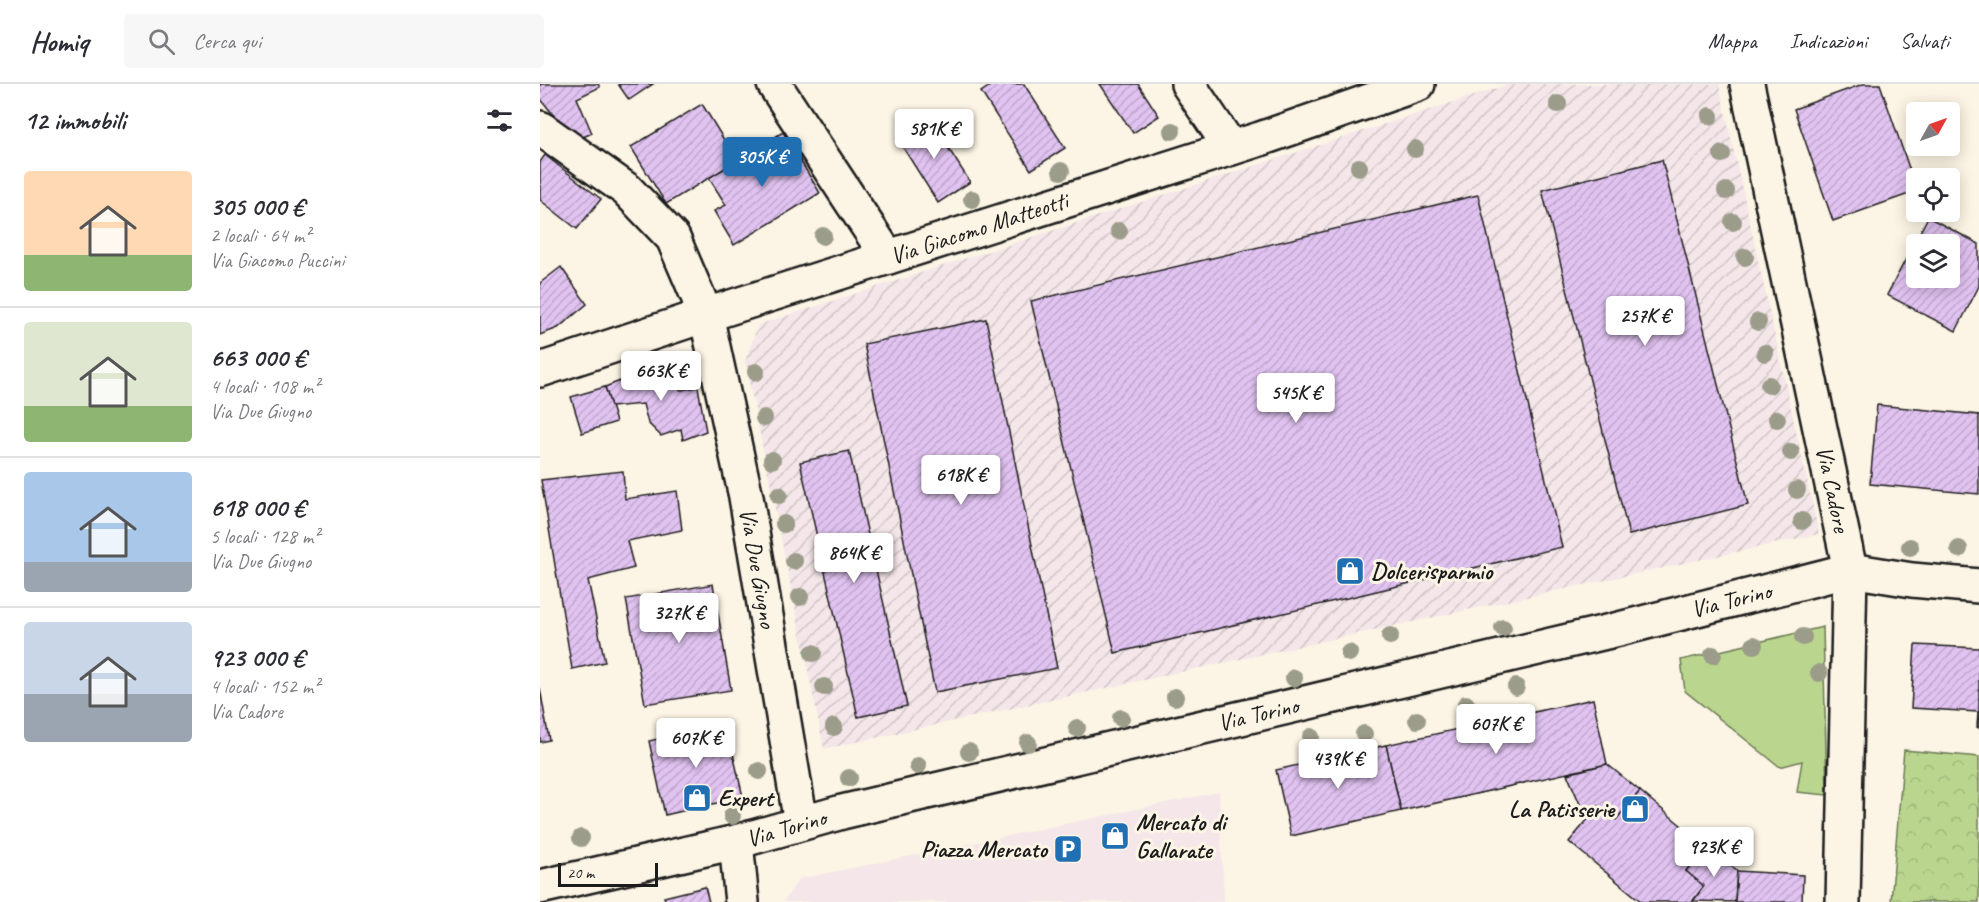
<!DOCTYPE html>
<html lang="it">
<head>
<meta charset="utf-8">
<style>
  :root { --surface:#fff; --page:#f7f7f7; --text:#2b2b33; --muted:#7c7c81; --line:#e1e1e2; --accent:#1f6fb2 }
  body { margin:0; font-family:Caveat,sans-serif; background:var(--page); color:var(--text); height:100vh; display:flex; flex-direction:column; font-size:22px; white-space:nowrap }
  * { box-sizing:border-box; margin:0 }
  p { font-size:20px; color:var(--muted) }
  .icon { flex:none; width:33px; height:33px; fill:none; stroke:currentColor; stroke-width:2; stroke-linecap:round; stroke-linejoin:round }
  .map { position:relative; flex:1; overflow:hidden }
  .side { display:flex; flex-direction:column; background:var(--surface); width:540px }
  .side>* { flex:none }
  .needle { width:39px; rotate:50deg }
  .tools { position:absolute; left:1366px; top:18px; display:grid; gap:12px }
  .tools a { display:grid; place-items:center; width:54px; height:54px; border-radius:6px; background:var(--surface); box-shadow:0 3px 15px #0003; font-size:30px }
  .scale { position:absolute; left:18px; bottom:15px; width:100px; box-sizing:border-box; padding-left:6px; border:3px solid #1c1c1c; border-top:0; font-size:16px; line-height:21px; white-space:nowrap; color:#1c1c1c; -webkit-text-stroke:4px #fcf5e5; paint-order:stroke }
  .price { position:absolute; translate:-50% -51px; padding:0 14px; border-radius:6px; background:#fff; color:#222; font-size:20px; line-height:39px; filter:drop-shadow(0 2px 3px #0008) }
  .price::after { content:''; position:absolute; left:50%; top:36px; width:18px; height:14px; margin-left:-9px; background:inherit; clip-path:polygon(0 0,100% 0,50% 100%) }
  .price.on { background:var(--accent); color:#fff }
  ul { padding:0; list-style:none }
  li { display:flex; align-items:center; gap:18px; height:150px; padding:0 24px }
  li+li { border-top:2px solid var(--line) }
  li span { display:grid; place-items:center; flex:none; width:168px; height:120px; border-radius:6px; color:#555 }
  li>.icon { margin-inline-start:auto }
  span .icon { width:72px; height:72px; fill:#fffc; stroke-width:1 }
  li b { font-size:26px }
  h2 { display:flex; justify-content:space-between; align-items:center; height:72px; padding:0 24px; font-size:26px }
  header { display:flex; align-items:center; gap:36px; box-sizing:border-box; height:84px; padding:0 30px; background:var(--surface); border-bottom:2px solid var(--line) }
  header strong { font-size:28px }
  nav { display:flex; gap:33px; margin-inline-start:auto; font-size:21px }
  .search { width:420px; height:54px; background:var(--page); display:flex; align-items:center; gap:15px; box-sizing:border-box; padding:0 21px; border-radius:6px; color:var(--muted); font-size:22px }
  main { display:flex; flex:1; min-height:0 }
  .map>svg:first-child { display:block }
  .built { fill:#f4e6e9 }
  .industrial { fill:url(#industrial-furrows) }
  .grass { fill:#bad68e; stroke:#6b7955; stroke-width:1.5 }
  .forest { fill:url(#forest-crowns); stroke:#6b7955; stroke-width:1.5 }
  .building { fill:url(#building-hatch); stroke:#1c1c1c; stroke-width:1.5; fill-rule:evenodd }
  .lines { fill:none; stroke-linecap:round; stroke-linejoin:round }
  .minor-casing { stroke:#1c1c1c; stroke-width:38 }
  .tertiary-casing { stroke:#1c1c1c; stroke-width:38 }
  .minor { stroke:#fcf5e5; stroke-width:33 }
  .tertiary { stroke:#fcf5e5; stroke-width:33 }
  .tree { fill:#9b9c89 }
  .labels { text-anchor:middle; stroke-width:6; stroke-linejoin:round; paint-order:stroke }
  .street-label { font-size:24px; fill:#1c1c1c; stroke:#fcf5e5 }
  .poi-label { font-size:24px; font-weight:bold; fill:#1c1c1c; stroke:#fcf5e5; text-anchor:start }
</style>
</head>
<body>
<header>
<strong>Homiq</strong>
<div class="search"><svg class="icon" aria-label="search" viewBox="0 0 24 24"><circle cx="10" cy="10" r="6"/><path d="M15 15l6 6"/></svg>Cerca qui</div>
<nav><a>Mappa</a><a>Indicazioni</a><a>Salvati</a></nav>
</header>
<main>
<section class="side">
<h2>12 immobili<svg class="icon" aria-label="filters" viewBox="0 0 24 24"><path d="M4 7h16M4 17h16"/><circle cx="9" cy="7" r="2"/><circle cx="15" cy="17" r="2"/></svg></h2>
<ul>
<li><span style="background:linear-gradient(#ffd9b3 70%,#8fb573 0)"><svg class="icon" aria-label="home" viewBox="0 0 24 24"><path d="M3 11l9-7 9 7M6 9v11h12V9"/></svg></span><div><b>305 000 €</b><p>2 locali · 64 m²</p><p>Via Giacomo Puccini</p></div></li>
<li><span style="background:linear-gradient(#dfe7d0 70%,#8fb573 0)"><svg class="icon" aria-label="home" viewBox="0 0 24 24"><path d="M3 11l9-7 9 7M6 9v11h12V9"/></svg></span><div><b>663 000 €</b><p>4 locali · 108 m²</p><p>Via Due Giugno</p></div></li>
<li><span style="background:linear-gradient(#a9c7e8 75%,#9aa5b1 0)"><svg class="icon" aria-label="home" viewBox="0 0 24 24"><path d="M3 11l9-7 9 7M6 9v11h12V9"/></svg></span><div><b>618 000 €</b><p>5 locali · 128 m²</p><p>Via Due Giugno</p></div></li>
<li><span style="background:linear-gradient(#c9d6e8 60%,#9aa5b1 0)"><svg class="icon" aria-label="home" viewBox="0 0 24 24"><path d="M3 11l9-7 9 7M6 9v11h12V9"/></svg></span><div><b>923 000 €</b><p>4 locali · 152 m²</p><p>Via Cadore</p></div></li>
</ul>
</section>
<div class="map">
<svg width="1439" height="818" viewBox="0 0 1439 818">
  <defs>
    <pattern id="industrial-furrows" width="10" height="10" patternUnits="userSpaceOnUse" patternTransform="scale(1.5)"><rect width="10" height="10" fill="#f4e6e9"/><path d="M-1 1l2-2M0 10L10 0M9 11l2-2" fill="none" stroke="#d1c5c7"/></pattern>
    <pattern id="forest-crowns" width="20" height="18" patternUnits="userSpaceOnUse" patternTransform="scale(1.5)"><rect width="20" height="18" fill="#bad68e"/><path d="M2 6a3 3 0 1 1 6 0M12 15a3 3 0 1 1 6 0" fill="none" stroke="#9fb77a"/></pattern>
    <pattern id="building-hatch" width="6" height="6" patternUnits="userSpaceOnUse" patternTransform="scale(1.5)"><rect width="6" height="6" fill="#e1c3f1"/><path d="M-1 1l2-2M0 6l6-6M5 7l2-2" fill="none" stroke="#c0a7ce"/></pattern>
  </defs>
  <rect width="100%" height="100%" fill="#fcf5e5"/>
  <filter id="ink" filterUnits="userSpaceOnUse"><feTurbulence type="fractalNoise" baseFrequency=".0167" numOctaves="2"/><feDisplacementMap in="SourceGraphic" scale="12" xChannelSelector="R" yChannelSelector="G"/><feConvolveMatrix kernelMatrix="1 2 1 2 8 2 1 2 1" color-interpolation-filters="sRGB"/></filter>
  <g filter="url(#ink)">
    <path class="built" d="M679,708L684,818H243L259,795Z"/>
    <path class="industrial" d="M970,0H1179L1279,450L284,665L205,277L218,241Z"/>
    <path class="grass" d="M1283,543L1287,711L1257,708L1262,677L1240,683L1145,607L1141,576Z"/>
    <path class="forest" d="M1364,666L1439,673V818H1351Z"/>
    <g class="building">
      <path d="M0,0H58L60,3L37,14L52,49L34,57L0,14Z"/>
      <path d="M78,0H113L89,16Z"/>
      <path d="M453,0H484L525,64L491,86L441,8Z"/>
      <path d="M560,0H598L619,32L593,49Z"/>
      <path d="M1323,0H1340L1377,107L1293,137L1254,25Z"/>
      <path d="M162,20L197,77L126,120L91,63Z"/>
      <path d="M389,34L430,98L398,119L357,54Z"/>
      <path d="M243,48L280,109L194,161L174,127L186,121L169,94Z"/>
      <path d="M5,71L61,115L37,145L0,116V78Z"/>
      <path d="M1122,76L1208,421L1089,451L1002,106Z"/>
      <path d="M938,111L1022,463L575,569L491,217Z"/>
      <path d="M1388,133L1439,160V202L1416,247L1347,211ZM1377,160H1410V194H1377Z"/>
      <path d="M21,183L47,220L18,244L0,251V199Z"/>
      <path d="M446,235L517,584L395,608L324,260Z"/>
      <path d="M121,281L132,300L141,306L158,303L166,347L143,356L141,345L121,352L108,339L103,320L71,323L65,303Z"/>
      <path d="M65,303L76,338L42,349L31,313Z"/>
      <path d="M1337,321L1439,331V410L1330,400Z"/>
      <path d="M309,367L367,622L318,633L260,378Z"/>
      <path d="M83,387L85,415L137,407L142,446L87,457L94,484L48,496L65,578L32,585L1,396Z"/>
      <path d="M173,500L191,606L105,620L86,515Z"/>
      <path d="M1375,561L1439,564V644L1437,643L1438,628L1371,624Z"/>
      <path d="M0,604L9,656L0,658Z"/>
      <path d="M1053,615L1067,680L861,727L846,661Z"/>
      <path d="M186,639L203,713L125,731L109,657Z"/>
      <path d="M846,661L861,727L751,752L736,686Z"/>
      <path d="M1067,680L1100,707L1076,736L1059,722L1047,736L1027,690Z"/>
      <path d="M1100,707L1166,762L1146,787L1164,802L1152,818H1102L1029,758L1059,722L1076,736Z"/>
      <path d="M1166,762L1197,787L1195,818L1153,817L1164,802L1146,787Z"/>
      <path d="M1197,787L1263,791L1262,818H1195Z"/>
      <path d="M165,803L169,818H126L124,813Z"/>
    </g>
    <g class="lines">
      <g class="minor-casing">
        <g id="minor">
          <path d="M234,0L348,173"/>
          <path d="M648,0L691,64"/>
          <path d="M1207,0L1310,486L1303,818"/>
          <path d="M0,44L87,106L133,154L166,231L206,413L261,739"/>
          <path d="M0,286L166,231L720,55L878,0"/>
          <path d="M196,758L202,818"/>
        </g>
      </g>
      <g class="tertiary-casing">
        <path id="tertiary" d="M0,803L196,758L302,728L1079,545L1310,486L1372,496L1439,502"/>
      </g>
      <use href="#minor" class="minor"/>
      <use href="#tertiary" class="tertiary"/>
    </g>
    <g class="tree">
      <circle cx="1018" cy="20" r="9"/>
      <circle cx="1170" cy="32" r="9"/>
      <circle cx="632" cy="47" r="9"/>
      <circle cx="875" cy="65" r="9"/>
      <circle cx="1182" cy="70" r="9"/>
      <circle cx="819" cy="83" r="9"/>
      <circle cx="521" cy="87" r="9"/>
      <circle cx="1186" cy="107" r="9"/>
      <circle cx="432" cy="115" r="9"/>
      <circle cx="1193" cy="138" r="9"/>
      <circle cx="579" cy="147" r="9"/>
      <circle cx="283" cy="152" r="9"/>
      <circle cx="1205" cy="173" r="9"/>
      <circle cx="1218" cy="238" r="9"/>
      <circle cx="1225" cy="269" r="9"/>
      <circle cx="216" cy="288" r="9"/>
      <circle cx="1229" cy="301" r="9"/>
      <circle cx="224" cy="334" r="9"/>
      <circle cx="1237" cy="335" r="9"/>
      <circle cx="1251" cy="368" r="9"/>
      <circle cx="232" cy="376" r="9"/>
      <circle cx="1257" cy="406" r="9"/>
      <circle cx="239" cy="411" r="9"/>
      <circle cx="1262" cy="437" r="9"/>
      <circle cx="244" cy="440" r="9"/>
      <circle cx="1370" cy="463" r="9"/>
      <circle cx="1419" cy="465" r="9"/>
      <circle cx="254" cy="477" r="9"/>
      <circle cx="260" cy="513" r="9"/>
      <circle cx="963" cy="544" r="9"/>
      <circle cx="850" cy="552" r="9"/>
      <circle cx="1263" cy="553" r="9"/>
      <circle cx="1214" cy="561" r="9"/>
      <circle cx="273" cy="569" r="9"/>
      <circle cx="809" cy="569" r="9"/>
      <circle cx="1173" cy="571" r="9"/>
      <circle cx="1279" cy="589" r="9"/>
      <circle cx="754" cy="594" r="9"/>
      <circle cx="284" cy="603" r="9"/>
      <circle cx="976" cy="603" r="9"/>
      <circle cx="635" cy="613" r="9"/>
      <circle cx="926" cy="620" r="9"/>
      <circle cx="581" cy="634" r="9"/>
      <circle cx="877" cy="636" r="9"/>
      <circle cx="294" cy="643" r="9"/>
      <circle cx="537" cy="644" r="9"/>
      <circle cx="824" cy="650" r="9"/>
      <circle cx="771" cy="653" r="9"/>
      <circle cx="488" cy="659" r="9"/>
      <circle cx="429" cy="668" r="9"/>
      <circle cx="378" cy="682" r="9"/>
      <circle cx="219" cy="687" r="9"/>
      <circle cx="309" cy="694" r="9"/>
      <circle cx="192" cy="732" r="9"/>
      <circle cx="41" cy="754" r="9"/>
    </g>
  </g>
  <defs>
    <g id="shop-square" transform="scale(1.5)"><rect x="-9" y="-9" width="18" height="18" rx="4" fill="#1f6fb2" stroke="#fcf5e5"/><path d="M-5-2.5h2.3a2.7 3.5 0 0 1 5.4 0H5L5.5 6h-11ZM-1.5-2.5h3a1.5 2.3 0 0 0-3 0Z" fill="#fff"/></g>
    <g id="parking-square" transform="scale(1.5)"><rect x="-9" y="-9" width="18" height="18" rx="4" fill="#1f6fb2" stroke="#fcf5e5"/><path d="M-3.5-5.5H1a3.5 3.5 0 0 1 0 7H-1V5.5H-3.5ZM-1-3.4V-.6H.8a1.4 1.4 0 0 0 0-2.8Z" fill="#fff"/></g>
  </defs>
  <g fill-rule="evenodd">
    <use href="#shop-square" x="810" y="487"/>
    <use href="#shop-square" x="157" y="714"/>
    <use href="#shop-square" x="1095" y="725"/>
    <use href="#shop-square" x="575" y="752"/>
    <use href="#parking-square" x="528" y="765"/>
  </g>
  <g class="labels">
    <g class="street-label">
      <text transform="translate(439 144) rotate(-18)" y="8">Via Giacomo Matteotti</text>
      <text transform="translate(1293 405) rotate(78)" y="8">Via Cadore</text>
      <text transform="translate(218 484) rotate(80)" y="8">Via Due Giugno</text>
      <text transform="translate(1191 516) rotate(-14)" y="8">Via Torino</text>
      <text transform="translate(718 630) rotate(-13)" y="8">Via Torino</text>
      <text transform="translate(246 744) rotate(-16)" y="8">Via Torino</text>
    </g>
    <g class="poi-label">
      <text x="831" y="495">Dolcerisparmio</text>
      <text x="178" y="722">Expert</text>
      <text x="1074" y="733" text-anchor="end">La Patisserie</text>
      <text x="596" y="746">Mercato di<tspan x="596" dy="28">Gallarate</tspan></text>
      <text x="507" y="773" text-anchor="end">Piazza Mercato</text>
    </g>
  </g>
</svg>
<div class="tools">
<a><svg class="needle" viewBox="-14 -14 28 28"><path d="M0-13l5 13h-10z" fill="#e53935"/><path d="M0 13l5-13h-10z" fill="#7c7c81"/></svg></a>
<a><svg class="icon" aria-label="locate" viewBox="0 0 24 24"><circle cx="12" cy="12" r="6"/><path d="M12 2v4M12 18v4M2 12h4M18 12h4"/></svg></a>
<a><svg class="icon" aria-label="layers" viewBox="0 0 24 24"><path d="M12 4l9 5-9 5-9-5zM3 14l9 5 9-5"/></svg></a>
</div>
<div class="scale">20 m</div>
<b class="price" style="left:394px;top:76px">581K €</b>
<b class="price on" style="left:222px;top:104px">305K €</b>
<b class="price" style="left:1105px;top:263px">257K €</b>
<b class="price" style="left:121px;top:318px">663K €</b>
<b class="price" style="left:756px;top:340px">545K €</b>
<b class="price" style="left:421px;top:422px">618K €</b>
<b class="price" style="left:314px;top:500px">864K €</b>
<b class="price" style="left:139px;top:560px">327K €</b>
<b class="price" style="left:956px;top:671px">607K €</b>
<b class="price" style="left:156px;top:685px">607K €</b>
<b class="price" style="left:798px;top:706px">439K €</b>
<b class="price" style="left:1174px;top:794px">923K €</b>
</div>
</main>
</body>
</html>
